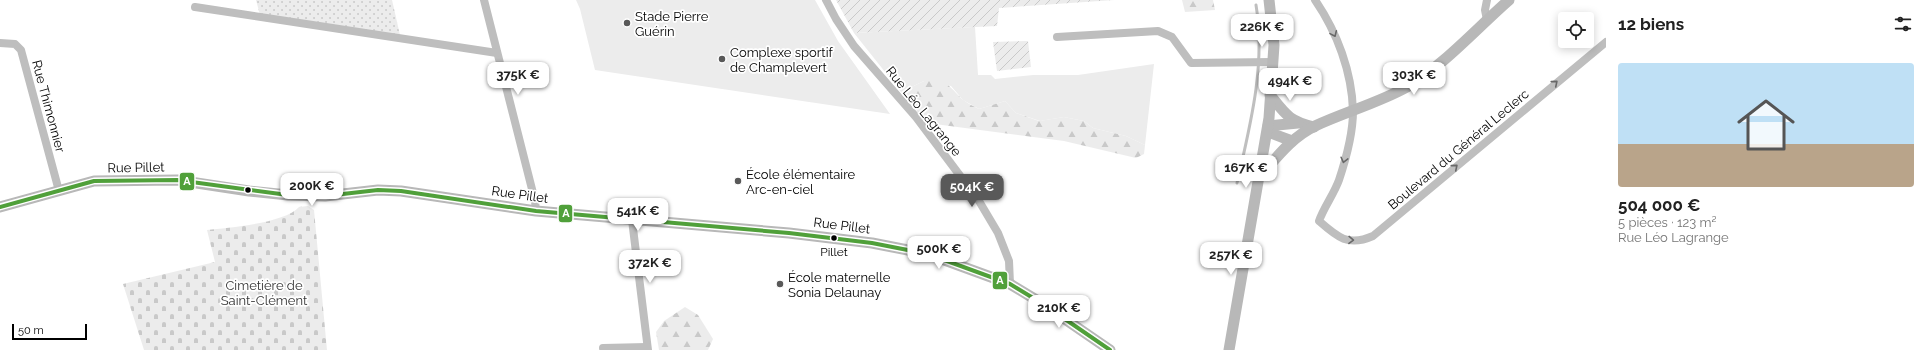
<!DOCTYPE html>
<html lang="fr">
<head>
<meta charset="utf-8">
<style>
  :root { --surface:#fff; --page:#f6f6f6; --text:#222; --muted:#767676; --accent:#595959 }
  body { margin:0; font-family:Raleway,sans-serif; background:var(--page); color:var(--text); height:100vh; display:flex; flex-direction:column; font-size:15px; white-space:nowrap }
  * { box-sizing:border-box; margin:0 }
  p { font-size:13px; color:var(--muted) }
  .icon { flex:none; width:22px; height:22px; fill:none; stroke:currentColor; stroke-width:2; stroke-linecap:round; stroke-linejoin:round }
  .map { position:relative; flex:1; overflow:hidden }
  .side { display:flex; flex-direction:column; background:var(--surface); width:320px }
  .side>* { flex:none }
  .buttons { position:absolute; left:1558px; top:12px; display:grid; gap:8px }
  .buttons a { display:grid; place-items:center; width:36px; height:36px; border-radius:4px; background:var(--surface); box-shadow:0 2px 10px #0003; font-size:20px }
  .scale { position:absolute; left:12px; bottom:10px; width:75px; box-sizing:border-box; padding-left:4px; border:2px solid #000; border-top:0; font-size:11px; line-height:14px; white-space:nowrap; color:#000; -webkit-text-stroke:3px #fff; paint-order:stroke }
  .price { position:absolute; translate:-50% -34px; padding:0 9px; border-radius:8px; background:#fff; color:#222; font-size:13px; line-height:26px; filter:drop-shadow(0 1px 2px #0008) }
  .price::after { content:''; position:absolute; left:50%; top:24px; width:12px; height:9px; margin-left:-6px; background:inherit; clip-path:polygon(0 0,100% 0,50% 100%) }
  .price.on { background:var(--accent); color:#fff }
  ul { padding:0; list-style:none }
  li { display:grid; align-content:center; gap:8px; height:212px; padding:0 12px }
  li span { display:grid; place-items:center; height:124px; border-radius:4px; color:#555 }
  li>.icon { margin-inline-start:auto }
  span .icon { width:72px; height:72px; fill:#fffc; stroke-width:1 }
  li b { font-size:17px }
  h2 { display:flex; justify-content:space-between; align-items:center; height:48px; padding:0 12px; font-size:17px }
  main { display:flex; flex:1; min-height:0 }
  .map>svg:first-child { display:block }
  .grass { fill:#ececec }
  .forest { fill:url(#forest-firs) }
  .cemetery { fill:url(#cemetery-stones) }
  .park { fill:url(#park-dots) }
  .garden { fill:url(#garden-furrows) }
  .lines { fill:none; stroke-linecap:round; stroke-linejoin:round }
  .stream { stroke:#bfbfbf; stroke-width:3 }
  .street { stroke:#bebebe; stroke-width:8 }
  .secondary { stroke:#b8b8b8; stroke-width:11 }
  .bus-1-casing { stroke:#fff; stroke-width:7 }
  .bus-1 { stroke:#50a03a; stroke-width:4 }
  .oneway { stroke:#686868 }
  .poi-dot { fill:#595959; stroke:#fff; stroke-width:1.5 }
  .bus-dot { fill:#000; stroke:#fff; stroke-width:1.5 }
  .labels { text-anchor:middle; stroke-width:3.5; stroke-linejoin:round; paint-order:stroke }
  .bus-label { font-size:12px; fill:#000; stroke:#fff }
  .poi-label { font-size:13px; fill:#000; stroke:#fff; text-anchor:start }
  .street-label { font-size:13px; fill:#000; stroke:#fff }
  .park-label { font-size:13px; fill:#333; stroke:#fff }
  .line-badge { stroke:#fff; stroke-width:1.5 }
  .badge-label { font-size:11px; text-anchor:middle; font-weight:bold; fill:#fff }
</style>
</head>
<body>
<main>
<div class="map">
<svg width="1606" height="350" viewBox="0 0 1606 350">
  <defs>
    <pattern id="forest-firs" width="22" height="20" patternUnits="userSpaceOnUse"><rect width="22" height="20" fill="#ececec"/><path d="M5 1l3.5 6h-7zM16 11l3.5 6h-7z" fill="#c9c9c9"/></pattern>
    <pattern id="cemetery-stones" width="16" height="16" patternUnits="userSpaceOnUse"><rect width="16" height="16" fill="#ececec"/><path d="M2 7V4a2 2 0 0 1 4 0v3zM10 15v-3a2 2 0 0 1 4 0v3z" fill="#c9c9c9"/></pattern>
    <pattern id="park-dots" width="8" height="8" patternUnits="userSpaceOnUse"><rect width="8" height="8" fill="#ececec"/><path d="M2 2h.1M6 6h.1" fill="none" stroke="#c9c9c9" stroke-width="1.8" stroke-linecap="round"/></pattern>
    <pattern id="garden-furrows" width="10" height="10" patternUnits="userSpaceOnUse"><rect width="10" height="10" fill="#ececec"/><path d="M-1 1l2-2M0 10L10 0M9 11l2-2" fill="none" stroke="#c9c9c9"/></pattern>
  </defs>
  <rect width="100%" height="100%" fill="#fff"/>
  <g class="grass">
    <path d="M576,0H815L838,41L890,114L595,70L580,9Z"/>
    <path d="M975,27L978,75H991L995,79L1033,75H1078L1154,64L1145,145L1126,136L1093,128L1084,121L1064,117L1040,121L1016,113L1005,101L979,109L963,100L951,86L924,81L901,92L854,33Z"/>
  </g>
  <g class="forest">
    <path d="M1182,0H1213L1215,10L1185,12Z"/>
    <path d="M924,81C947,80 947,84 962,99C967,103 973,106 979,109L1005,101L1016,113L1039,121L1064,117L1084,121L1093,128L1126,136L1145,145L1144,154L1136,158L1064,141L927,123L901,92Z"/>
    <path d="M685,307L698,315L713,339L708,350H659L656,332L664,321Z"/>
  </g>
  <path class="cemetery" d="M308,206L314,210L327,350H144L123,284L215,262L207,230C229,228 285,223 299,207Z"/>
  <path class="park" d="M256,0H392L400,35L260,15Z"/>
  <g class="garden">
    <path d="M836,0H1114L999,8L997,26L854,33Z"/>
    <path d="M1028,41L1031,67L997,71L993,42Z"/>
  </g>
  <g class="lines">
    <path class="stream" d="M1237,183C1250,126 1266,65 1256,5"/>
    <g class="street">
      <path d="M484,0L535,201L536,211"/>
      <path d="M826,0L836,19L854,46L916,117L979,201L998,233L1009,261L1010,284"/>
      <path d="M1315,0C1337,32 1352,72 1353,111C1353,133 1346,159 1339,180C1334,194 1324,207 1319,221C1337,237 1348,247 1373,236L1606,42"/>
      <path d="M195,7L497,53"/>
      <path d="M1487,20L1485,10L1487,0"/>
      <path d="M1057,37L1158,31L1172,37L1191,63L1273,62"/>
      <path d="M0,43L15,44L21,50L59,191"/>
      <path d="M632,220L648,350"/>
      <path d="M603,348L647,347"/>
    </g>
    <g class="secondary">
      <path d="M1270,95C1286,115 1289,121 1314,127"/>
      <path d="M1268,126L1298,123"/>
      <path d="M1268,132L1292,141"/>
      <path d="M1261,175C1277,157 1292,137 1315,126C1345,112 1378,103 1407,87C1443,66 1478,27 1509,0"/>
      <path d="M0,207L94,181L177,180L249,191L288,195L325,196L378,190L401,191L536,211L789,233L872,243L928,254L1010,284L1043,304L1110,350"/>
      <path d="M1229,350L1269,118L1274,45L1269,0"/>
    </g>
    <g class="bus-1-casing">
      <path id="bus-1" d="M0,207L94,181L177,180L288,195L325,196L378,190L401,191L536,211L789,233L872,243L928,254L1010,284L1043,304L1110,350"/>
    </g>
    <use href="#bus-1" class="bus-1"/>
  </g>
  <defs><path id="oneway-chevron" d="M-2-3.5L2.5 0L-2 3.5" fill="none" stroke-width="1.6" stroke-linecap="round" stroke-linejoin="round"/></defs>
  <g class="oneway">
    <use href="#oneway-chevron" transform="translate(1334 34) rotate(66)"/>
    <use href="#oneway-chevron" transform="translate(1555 83) rotate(-40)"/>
    <use href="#oneway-chevron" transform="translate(1344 160) rotate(104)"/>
    <use href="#oneway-chevron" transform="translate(1455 167) rotate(-40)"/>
    <use href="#oneway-chevron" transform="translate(1351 240) rotate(1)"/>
  </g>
  <g class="poi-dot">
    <circle cx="627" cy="23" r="4"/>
    <circle cx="722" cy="59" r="4"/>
    <circle cx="738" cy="181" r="4"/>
    <circle cx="780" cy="284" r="4"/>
  </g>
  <g class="bus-dot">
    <circle cx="248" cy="190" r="3.5"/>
    <circle cx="834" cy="238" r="3.5"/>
  </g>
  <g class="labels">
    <g class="bus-label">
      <text x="834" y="256">Pillet</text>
    </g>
    <g class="poi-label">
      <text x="635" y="21">Stade Pierre<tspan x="635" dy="15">Guérin</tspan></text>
      <text x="730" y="57">Complexe sportif<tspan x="730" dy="15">de Champlevert</tspan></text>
      <text x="746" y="179">École élémentaire<tspan x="746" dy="15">Arc-en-ciel</tspan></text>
      <text x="788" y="282">École maternelle<tspan x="788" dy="15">Sonia Delaunay</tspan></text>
    </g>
    <g class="street-label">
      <text transform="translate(49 106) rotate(75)" y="5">Rue Thimonnier</text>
      <text transform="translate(924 111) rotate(51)" y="5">Rue Léo Lagrange</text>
      <text transform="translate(1458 149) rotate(-40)" y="5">Boulevard du Général Leclerc</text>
      <text transform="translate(136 167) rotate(-1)" y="5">Rue Pillet</text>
      <text transform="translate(520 194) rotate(8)" y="5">Rue Pillet</text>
      <text transform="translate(842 225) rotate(7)" y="5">Rue Pillet</text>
    </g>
    <g class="park-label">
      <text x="264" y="290">Cimetière de<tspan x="264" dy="15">Saint-Clément</tspan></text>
    </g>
  </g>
  <g class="line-badge">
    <rect x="179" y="172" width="16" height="19" rx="4" fill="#50a03a"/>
    <rect x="558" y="204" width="15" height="19" rx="4" fill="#50a03a"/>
    <rect x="992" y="271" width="16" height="19" rx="4" fill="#50a03a"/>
  </g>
  <g class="badge-label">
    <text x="187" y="185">A</text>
    <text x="566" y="217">A</text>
    <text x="1000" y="284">A</text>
  </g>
</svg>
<div class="buttons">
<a><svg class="icon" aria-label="locate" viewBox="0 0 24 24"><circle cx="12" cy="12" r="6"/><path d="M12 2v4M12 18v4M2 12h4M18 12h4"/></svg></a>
</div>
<div class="scale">50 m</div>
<b class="price" style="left:1262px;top:48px">226K €</b>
<b class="price" style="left:518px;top:96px">375K €</b>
<b class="price" style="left:1414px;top:96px">303K €</b>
<b class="price" style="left:1290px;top:102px">494K €</b>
<b class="price" style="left:1246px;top:189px">167K €</b>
<b class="price" style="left:312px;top:207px">200K €</b>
<b class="price on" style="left:972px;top:208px">504K €</b>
<b class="price" style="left:638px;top:232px">541K €</b>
<b class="price" style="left:939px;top:270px">500K €</b>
<b class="price" style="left:1231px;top:276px">257K €</b>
<b class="price" style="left:650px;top:284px">372K €</b>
<b class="price" style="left:1059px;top:329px">210K €</b>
</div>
<section class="side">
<h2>12 biens<svg class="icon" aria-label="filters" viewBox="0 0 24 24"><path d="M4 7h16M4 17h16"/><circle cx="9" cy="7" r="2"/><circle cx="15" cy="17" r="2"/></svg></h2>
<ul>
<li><span style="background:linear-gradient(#bfe0f5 65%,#b9a48a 0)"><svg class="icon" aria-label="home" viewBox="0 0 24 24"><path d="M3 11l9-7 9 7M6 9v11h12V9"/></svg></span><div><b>504 000 €</b><p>5 pièces · 123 m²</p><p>Rue Léo Lagrange</p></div></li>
</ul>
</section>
</main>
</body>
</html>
